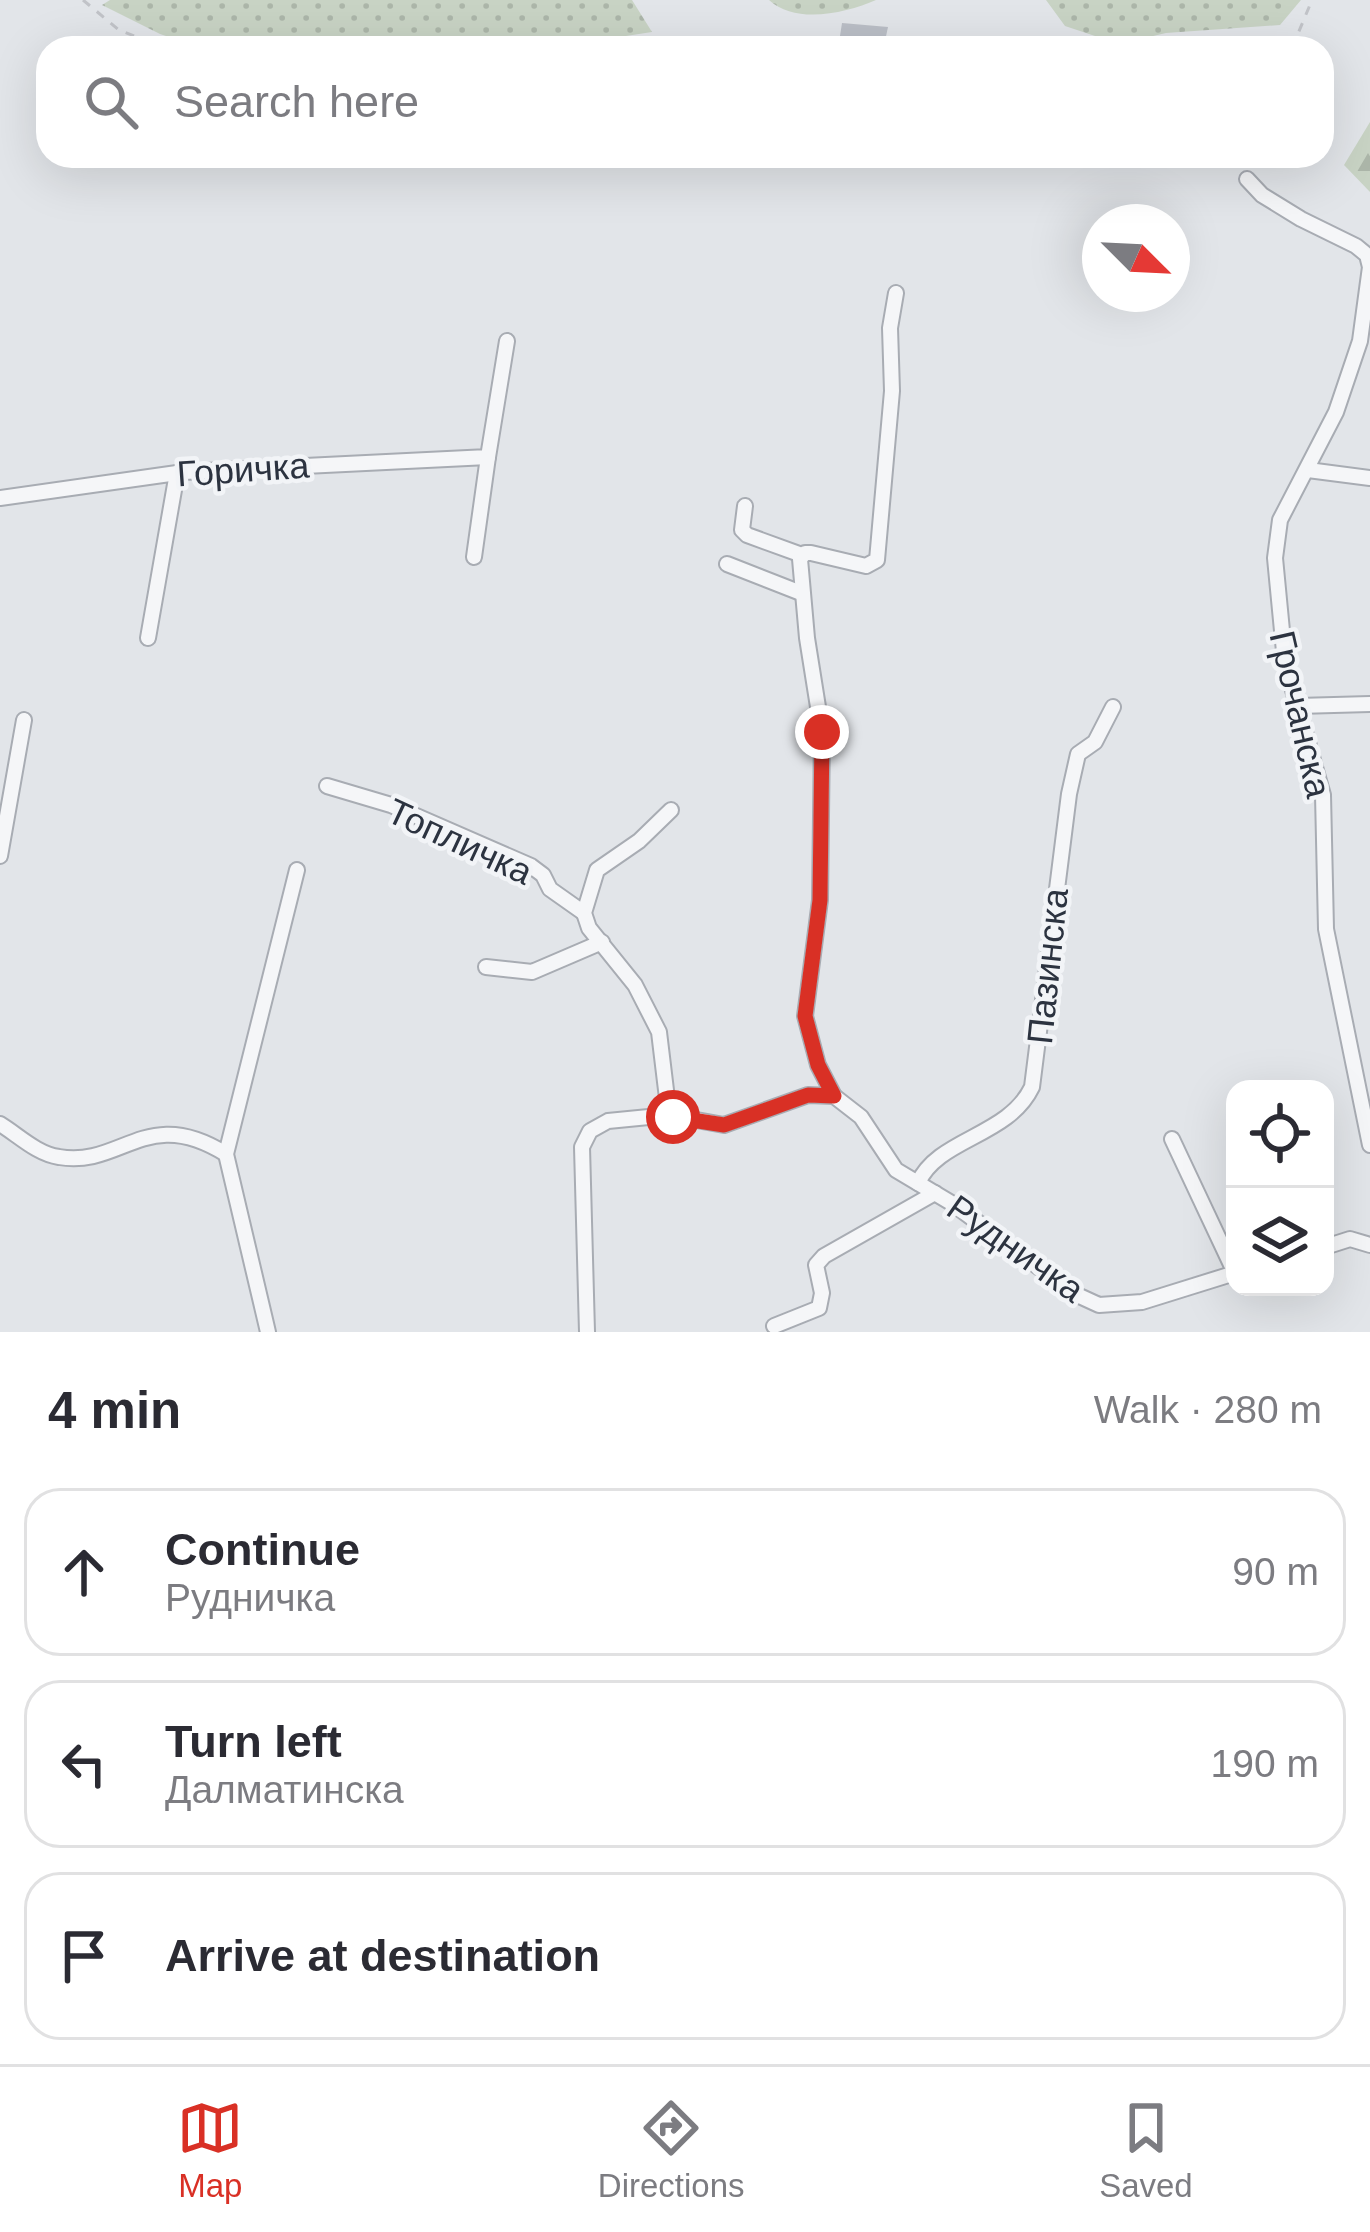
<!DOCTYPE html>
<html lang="en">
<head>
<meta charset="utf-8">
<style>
  :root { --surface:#fff; --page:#f2f2f3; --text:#2b2b33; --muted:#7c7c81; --line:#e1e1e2; --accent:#d93025 }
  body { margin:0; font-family:Helvetica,sans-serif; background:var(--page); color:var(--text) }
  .controls { position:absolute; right:36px; bottom:36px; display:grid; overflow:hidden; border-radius:24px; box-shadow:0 12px 48px #0002 }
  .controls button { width:108px; height:108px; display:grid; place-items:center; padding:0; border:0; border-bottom:3px solid var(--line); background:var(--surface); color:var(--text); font:60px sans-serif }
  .compass { position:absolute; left:1082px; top:204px; width:108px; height:108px; border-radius:50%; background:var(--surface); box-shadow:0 12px 48px #0002; rotate:114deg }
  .stop { position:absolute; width:36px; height:36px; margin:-27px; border:9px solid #d93025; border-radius:50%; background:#fff }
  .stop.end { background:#d93025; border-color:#fff; box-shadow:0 3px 12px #0008 }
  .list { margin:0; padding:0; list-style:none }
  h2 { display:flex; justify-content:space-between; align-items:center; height:156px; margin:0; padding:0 48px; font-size:51px }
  h2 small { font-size:39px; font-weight:400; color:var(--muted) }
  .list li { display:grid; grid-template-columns:78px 1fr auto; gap:36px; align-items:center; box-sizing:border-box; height:168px; margin:0 24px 24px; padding:0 24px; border:3px solid var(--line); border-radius:36px }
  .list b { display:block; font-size:45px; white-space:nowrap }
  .list p { margin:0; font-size:39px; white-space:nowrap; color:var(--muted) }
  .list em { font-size:39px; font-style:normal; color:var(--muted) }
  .icon { flex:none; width:66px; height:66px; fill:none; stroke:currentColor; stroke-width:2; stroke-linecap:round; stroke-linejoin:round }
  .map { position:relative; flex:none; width:1370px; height:1332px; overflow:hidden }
  .search { position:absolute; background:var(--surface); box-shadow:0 12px 48px #0002; left:36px; right:36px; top:36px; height:132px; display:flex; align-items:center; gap:30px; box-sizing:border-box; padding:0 42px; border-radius:36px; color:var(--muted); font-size:45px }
  .sheet { height:732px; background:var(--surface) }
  nav { display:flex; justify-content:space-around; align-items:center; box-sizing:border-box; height:168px; border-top:3px solid var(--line); background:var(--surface); font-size:33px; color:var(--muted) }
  nav a { display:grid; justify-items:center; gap:6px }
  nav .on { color:var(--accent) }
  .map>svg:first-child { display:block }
  .grass { fill:url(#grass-dots) }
  .forest { fill:url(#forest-firs) }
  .building { fill:#babec6 }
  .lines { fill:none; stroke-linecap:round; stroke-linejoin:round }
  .minor-casing { stroke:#a8acb3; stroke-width:18 }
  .path { stroke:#c1c3c8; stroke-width:3; stroke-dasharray:9 9; stroke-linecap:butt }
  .minor { stroke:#f5f6f8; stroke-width:14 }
  .route { stroke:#d93025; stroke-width:15 }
  .labels { text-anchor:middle; stroke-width:9; stroke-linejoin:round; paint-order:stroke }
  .street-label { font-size:36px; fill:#2c3340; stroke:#f2f4f7 }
</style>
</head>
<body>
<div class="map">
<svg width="1370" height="1332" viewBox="0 0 1370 1332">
  <defs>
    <pattern id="grass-dots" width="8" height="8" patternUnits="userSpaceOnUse" patternTransform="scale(3)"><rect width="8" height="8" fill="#c8d3c4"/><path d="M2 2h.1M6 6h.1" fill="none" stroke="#acb6a9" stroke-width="1.8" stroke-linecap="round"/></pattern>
    <pattern id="forest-firs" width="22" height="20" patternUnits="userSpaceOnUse" patternTransform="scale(3)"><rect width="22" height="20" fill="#c8d3c4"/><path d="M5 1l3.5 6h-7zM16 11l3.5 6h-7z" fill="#acb6a9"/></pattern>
  </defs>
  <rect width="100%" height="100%" fill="#e2e5e9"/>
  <g class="grass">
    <polygon points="110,0 632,0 652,32 548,48 202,48 160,34 102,5"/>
    <path d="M769 0H876C846 13 796 25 769 0Z"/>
    <polygon points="1046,0 1301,0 1280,25 1166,33 1119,44 1065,26"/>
  </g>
  <polygon class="forest" points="1370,122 1370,192 1344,165"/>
  <polygon class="building" points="842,23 888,27 885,41 840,36"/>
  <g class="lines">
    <g class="minor-casing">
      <g id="minor">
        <polyline points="1247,179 1262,195 1301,219 1356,246 1367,255 1370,267 1360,341 1336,412 1280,520 1275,558 1285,662 1323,795 1326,929 1370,1145"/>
        <polyline points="1308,470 1370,478"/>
        <polyline points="0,498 184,472 488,457 507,341"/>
        <polyline points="745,506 742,530 747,535 802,555"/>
        <polyline points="474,557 488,457"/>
        <polyline points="727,564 801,593"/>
        <polyline points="148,638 177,473"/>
        <polyline points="1298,706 1370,704"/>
        <polyline points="327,786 391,805 531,866 543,875 550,889 584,913"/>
        <polyline points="0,856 24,720"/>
        <polyline points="486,967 532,972 602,942"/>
        <polyline points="834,1096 818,1065 805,1016 820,900 822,732 807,638 800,559 805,553 811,553 866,566 877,560 892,391 890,328 896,293"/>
        <polyline points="669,1115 659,1032 635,985 589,928 584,913 597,870 639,841 671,810"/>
        <path d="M0 1124C18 1135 37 1154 59 1157 122 1168 146 1104 226 1154"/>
        <polyline points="1172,1139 1235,1273"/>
        <path d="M918 1183C938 1138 1008 1137 1032 1087L1069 794 1078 754 1095 742 1113 707"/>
        <polyline points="1325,1247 1350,1239 1370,1245"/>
        <polyline points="774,1326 819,1308 822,1293 816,1265 824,1256 935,1193"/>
        <polyline points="268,1332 226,1154 297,870"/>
        <polyline points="587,1332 582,1147 590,1131 608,1121 669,1115 724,1125 808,1095 834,1096 861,1117 896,1170 953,1204 1075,1294 1099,1305 1142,1302 1235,1273"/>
      </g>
    </g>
    <g class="path">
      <polyline points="83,0 119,30 165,48"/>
      <path d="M663 48C730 42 798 29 864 48"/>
      <polyline points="1292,48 1312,0"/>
      <polyline points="1228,156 1237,169"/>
    </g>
    <use href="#minor" class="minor"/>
  </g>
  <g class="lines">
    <polyline class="route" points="673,1117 724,1125 808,1095 834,1096 818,1065 805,1016 820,900 822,732"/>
  </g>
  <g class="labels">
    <g class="street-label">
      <text transform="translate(243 469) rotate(-4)" y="13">Горичка</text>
      <text transform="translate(1301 714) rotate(77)" y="13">Грочанска</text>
      <text transform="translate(460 841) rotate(25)" y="13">Топличка</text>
      <text transform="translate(1047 966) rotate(-84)" y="13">Пазинска</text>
      <text transform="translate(1016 1248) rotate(35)" y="13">Рудничка</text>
    </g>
  </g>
</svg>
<div class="controls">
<button><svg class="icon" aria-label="locate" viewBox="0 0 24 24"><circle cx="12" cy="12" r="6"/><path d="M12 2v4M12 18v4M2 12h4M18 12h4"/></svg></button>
<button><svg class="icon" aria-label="layers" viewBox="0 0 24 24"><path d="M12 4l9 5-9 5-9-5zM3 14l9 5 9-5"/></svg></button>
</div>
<svg class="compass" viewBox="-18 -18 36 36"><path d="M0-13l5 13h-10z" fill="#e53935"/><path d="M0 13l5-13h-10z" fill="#7c7c81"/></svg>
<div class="stop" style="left:673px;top:1117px"></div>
<div class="stop end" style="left:822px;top:732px"></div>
<div class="search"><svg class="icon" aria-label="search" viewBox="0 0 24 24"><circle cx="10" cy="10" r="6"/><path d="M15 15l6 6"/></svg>Search here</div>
</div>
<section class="sheet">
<h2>4 min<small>Walk · 280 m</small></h2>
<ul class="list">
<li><svg class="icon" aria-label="ahead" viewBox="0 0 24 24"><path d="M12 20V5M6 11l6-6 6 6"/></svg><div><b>Continue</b><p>Рудничка</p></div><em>90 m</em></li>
<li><svg class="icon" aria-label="left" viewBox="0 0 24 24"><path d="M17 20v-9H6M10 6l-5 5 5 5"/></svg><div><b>Turn left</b><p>Далматинска</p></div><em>190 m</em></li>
<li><svg class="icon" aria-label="arrive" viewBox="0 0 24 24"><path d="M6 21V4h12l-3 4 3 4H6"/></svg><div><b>Arrive at destination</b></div></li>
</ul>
</section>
<nav>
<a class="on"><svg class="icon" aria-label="map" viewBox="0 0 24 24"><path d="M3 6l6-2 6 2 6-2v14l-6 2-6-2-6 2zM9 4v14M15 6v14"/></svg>Map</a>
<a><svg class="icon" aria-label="directions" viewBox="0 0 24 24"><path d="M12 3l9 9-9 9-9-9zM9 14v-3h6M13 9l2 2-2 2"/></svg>Directions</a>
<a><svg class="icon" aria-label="saved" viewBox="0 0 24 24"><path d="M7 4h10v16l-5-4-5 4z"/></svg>Saved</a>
</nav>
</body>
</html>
